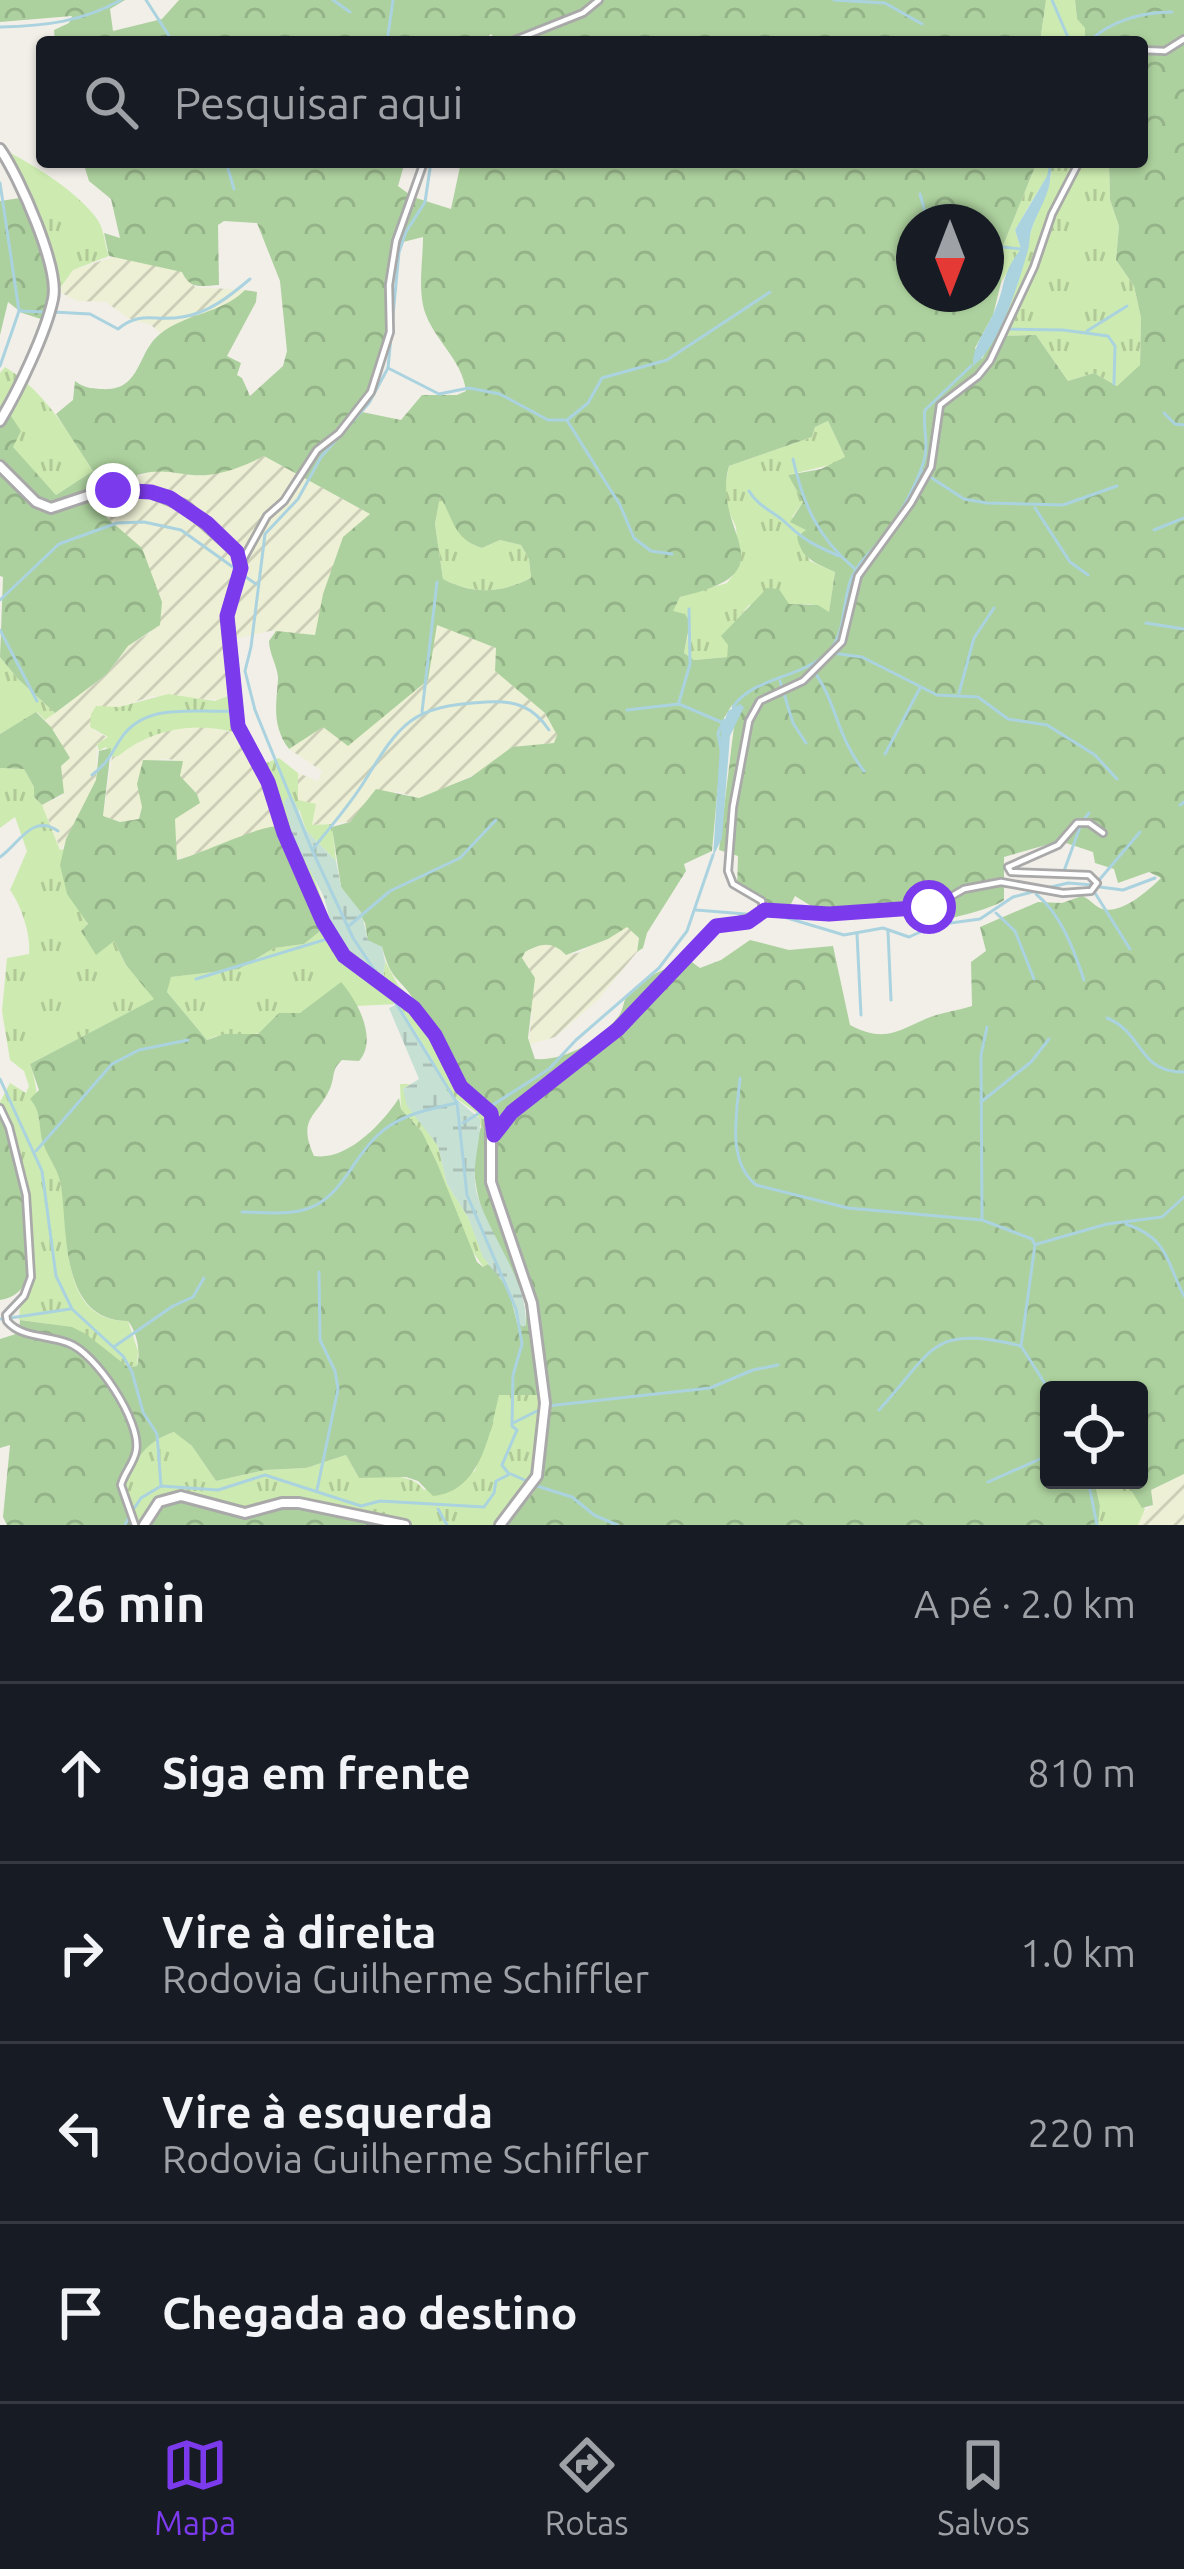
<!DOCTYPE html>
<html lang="pt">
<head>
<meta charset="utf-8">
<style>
  :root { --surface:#171b24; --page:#242831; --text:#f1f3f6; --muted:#9ea1a6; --line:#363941; --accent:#7c3aed }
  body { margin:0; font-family:Ubuntu,sans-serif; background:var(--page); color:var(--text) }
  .controls { position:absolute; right:36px; bottom:36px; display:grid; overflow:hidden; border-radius:12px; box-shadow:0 3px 9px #0004 }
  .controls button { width:108px; height:108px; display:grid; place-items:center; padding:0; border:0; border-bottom:3px solid var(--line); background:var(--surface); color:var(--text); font:60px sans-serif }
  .compass { position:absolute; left:896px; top:204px; width:108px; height:108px; border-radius:50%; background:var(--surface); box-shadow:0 3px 9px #0004; rotate:180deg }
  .stop { position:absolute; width:36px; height:36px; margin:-27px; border:9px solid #7c3aed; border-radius:50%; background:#fff }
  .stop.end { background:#7c3aed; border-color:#fff; box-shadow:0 3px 12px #0008 }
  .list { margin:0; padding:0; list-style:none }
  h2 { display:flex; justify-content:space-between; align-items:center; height:156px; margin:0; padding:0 48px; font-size:51px }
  h2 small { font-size:39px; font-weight:400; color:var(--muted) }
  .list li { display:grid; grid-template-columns:78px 1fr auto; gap:36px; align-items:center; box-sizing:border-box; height:180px; padding:0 48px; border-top:3px solid var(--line) }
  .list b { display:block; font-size:45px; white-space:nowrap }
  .list p { margin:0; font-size:39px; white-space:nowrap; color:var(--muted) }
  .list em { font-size:39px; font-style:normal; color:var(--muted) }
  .icon { flex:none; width:66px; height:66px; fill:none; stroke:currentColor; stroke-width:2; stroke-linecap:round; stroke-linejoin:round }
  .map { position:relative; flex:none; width:1184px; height:1525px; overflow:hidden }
  .search { position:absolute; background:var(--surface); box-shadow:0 3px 9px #0004; left:36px; right:36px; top:36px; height:132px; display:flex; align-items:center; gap:30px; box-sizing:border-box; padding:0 42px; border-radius:12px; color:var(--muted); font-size:45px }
  .sheet { height:876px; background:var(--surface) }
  nav { display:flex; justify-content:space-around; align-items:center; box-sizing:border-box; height:168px; border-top:3px solid var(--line); background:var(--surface); font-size:33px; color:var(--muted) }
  nav a { display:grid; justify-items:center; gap:6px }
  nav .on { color:var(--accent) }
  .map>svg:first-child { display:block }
  .farmland { fill:url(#farmland-furrows) }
  .grass { fill:url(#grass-tufts) }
  .forest { fill:url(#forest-crowns); fill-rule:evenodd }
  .wetland { fill:url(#wetland-marsh) }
  .water { fill:#aad3df }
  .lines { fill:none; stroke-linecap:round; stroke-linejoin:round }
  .stream { stroke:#aad3df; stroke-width:3 }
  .minor-casing { stroke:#a9a9a9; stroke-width:10 }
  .tertiary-casing { stroke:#a9a9a9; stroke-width:14 }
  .minor { stroke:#fff; stroke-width:4.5 }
  .tertiary { stroke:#fff; stroke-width:8 }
  .route { stroke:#7c3aed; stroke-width:15 }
</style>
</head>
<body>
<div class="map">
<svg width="1184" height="1525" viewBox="0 0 1184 1525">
  <defs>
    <pattern id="farmland-furrows" width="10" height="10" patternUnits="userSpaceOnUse" patternTransform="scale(3)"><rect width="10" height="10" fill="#eef0d5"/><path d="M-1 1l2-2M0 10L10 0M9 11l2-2" fill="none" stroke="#ccceb7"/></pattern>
    <pattern id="grass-tufts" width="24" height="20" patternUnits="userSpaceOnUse" patternTransform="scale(3)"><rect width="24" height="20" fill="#cdebb0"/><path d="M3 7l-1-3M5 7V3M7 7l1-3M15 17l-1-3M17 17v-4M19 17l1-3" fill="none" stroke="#b0c997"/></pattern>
    <pattern id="forest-crowns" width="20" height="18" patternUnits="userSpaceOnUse" patternTransform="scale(3)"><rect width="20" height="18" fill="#add19e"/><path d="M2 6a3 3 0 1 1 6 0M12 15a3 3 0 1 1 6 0" fill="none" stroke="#95b388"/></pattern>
    <pattern id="wetland-marsh" width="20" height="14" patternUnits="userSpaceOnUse" patternTransform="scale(3)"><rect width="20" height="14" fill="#c6e0d4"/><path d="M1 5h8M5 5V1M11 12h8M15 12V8" fill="none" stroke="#aac0b6"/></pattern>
  </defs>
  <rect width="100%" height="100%" fill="#f2efe9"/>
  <g class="farmland">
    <polygon points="116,256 183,272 195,287 245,290 230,305 160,333 151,325 128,318 106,302 77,301 58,291 73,270"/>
    <polygon points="264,456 370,514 315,635 270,631 230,640 232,688 223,700 153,696 119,707 94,731 109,738 97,744 96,780 61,850 42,805 62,796 61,766 69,758 45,720 107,674 128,646 151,632 162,602 105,515 84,499 157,469 202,476"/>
    <polygon points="437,625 496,648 495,671 545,713 557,735 555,743 512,747 479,772 450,786 418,798 396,791 350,822 312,825 315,805 298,800 298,773 318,781 322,771 289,749 323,726 398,703 427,680"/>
    <polygon points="187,724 242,734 264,780 280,826 176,860 175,818 199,803 197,794 180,777 176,760 167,759 143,761 138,784 142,807 139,819 120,822 103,816 112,757 150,735"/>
    <polygon points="628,926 639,939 637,952 597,1001 555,1037 528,1045 532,1017 528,966 522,959 524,952 546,943 555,944 566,955 578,953"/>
    <polygon points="1184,1474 1184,1525 1138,1525 1139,1516 1153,1505 1150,1491"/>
  </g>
  <g class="grass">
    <polygon points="1046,0 1075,0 1077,19 1085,27 1085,42 1040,42"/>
    <path d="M3 149C32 164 76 190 97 219 105 230 104 244 109 256L73 270 58 291 49 287 23 188Z"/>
    <path d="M1037 162H1109L1110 200 1119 226 1116 260 1134 286 1141 318 1140 366 1117 386 1094 373 1068 381 1036 335 994 336 1018 282 1031 231 1052 173C1037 188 1027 211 1015 230L1021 249 1001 283 1002 248Z"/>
    <path d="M5 367C45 391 68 432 93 471L56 495 12 447 10 416 0 426V373Z"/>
    <polygon points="828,421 845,457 838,463 788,475 803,502 792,517 813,532 802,532 797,536 810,561 835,572 829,613 811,604 749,605 731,628 727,657 694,660 684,653 689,631 672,612 680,597 727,583 739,567 736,527 723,499 729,466 812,437 815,427"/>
    <path d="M440 496C453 518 456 540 482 548L500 540 521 545 529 559 531 578C501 593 473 595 443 579L435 524Z"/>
    <polygon points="0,657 18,679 55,713 45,720 37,712 0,734"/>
    <path d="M232 688 242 734C196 721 155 727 118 756L112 757 106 747 99 751 97 744 108 737 90 727 91 714 96 706 119 707 168 694 215 701 228 696Z"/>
    <path d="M279 758 298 773V800L316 804 312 825 332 824 336 861 306 830 299 809 294 840C315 871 319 894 332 927 338 943 367 975 383 980L385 961 398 985 417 1003 467 1088 506 1120 495 1134 481 1127 477 1113 447 1092 433 1060 398 1004 356 1006 341 983C317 1000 286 1029 255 1034 238 1037 224 1031 207 1040L167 992 170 977 239 969 274 948 304 944 324 928 258 766Z"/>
    <path d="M0 768 24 769 34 787V797L42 805 60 850 64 849C56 882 75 897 88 925L81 931 114 941 126 965 155 999 30 1064C40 1093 36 1109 42 1136 45 1152 56 1164 60 1179 71 1225 55 1322 128 1321L138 1351 137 1366 128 1367C80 1334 79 1326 19 1320L20 1305 31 1282 0 1102 10 1083 26 1093 29 1086 24 1071 10 1060 2 1011 7 958 29 954C31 934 21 905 10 890L27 851 15 817 0 828Z"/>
    <polygon points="400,1084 410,1084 403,1089 414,1115 429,1130 438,1146 447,1184 468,1217 488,1264 484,1268 466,1242 422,1132 401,1109"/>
    <path d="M498 1395H542C547 1423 549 1464 535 1490 527 1503 513 1514 502 1525H408L288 1501 138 1525 121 1488C134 1462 144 1441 175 1432L192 1446 216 1481 265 1470 306 1468 346 1455 359 1478C381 1477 410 1471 424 1490L475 1471Z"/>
    <polygon points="1094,1480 1125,1480 1145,1509 1138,1525 1098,1525 1100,1506"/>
  </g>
  <g class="forest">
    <polygon points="0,0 125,0 110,9 113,31 162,19 179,0 1046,0 1040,42 497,42 491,34 482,42 55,42 54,30 69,23 72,16 0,22"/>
    <path d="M1075 0H1184V1474L1151 1490 1153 1505 1142 1508 1125 1480H1139V1390H1049V1480H1094L1100 1506 1098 1525H502C513 1514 527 1503 535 1490 549 1464 548 1423 542 1395H499C490 1433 481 1492 433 1496L418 1481 406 1477 359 1478 346 1455 306 1468 265 1470 216 1481 192 1446 174 1432C144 1442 135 1461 121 1488L138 1525H7L3 1517 10 1445 0 1448V1339L19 1333 20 1320 72 1327 86 1334 128 1367 137 1366C141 1353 137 1332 128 1321 60 1321 68 1233 61 1186 59 1170 48 1158 43 1143 38 1127 42 1112 30 1099L39 1090 30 1064 154 999 126 965 114 941 96 955 81 931 88 924 67 894 60 865 66 839 96 780 99 751 111 748 103 816 120 822 139 819 142 807 137 784 143 760 183 761 180 776 197 794 200 803 175 819 177 860C206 852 257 826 280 826L324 928 304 944 274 948 239 969 171 977 167 992 207 1040 224 1034H258L279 1013H300L341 982C358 1001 378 1040 359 1061L342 1060C332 1069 335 1074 331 1086 319 1117 296 1116 314 1156 347 1161 382 1124 399 1098L401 1109 422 1132 437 1163 477 1262 483 1267 488 1264 501 1275 509 1290 517 1323 525 1327C530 1300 519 1287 507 1264 484 1224 463 1173 481 1127L495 1133 506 1120C457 1085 447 1049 415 1001 398 975 392 983 382 947L368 941 365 923 341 887 332 827 350 822 376 789 419 798 471 777 512 747 554 743 557 735 545 713 495 671 496 648 437 625 428 680 348 746 323 727 289 749C272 727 276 705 278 680 279 669 269 654 269 641L276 631 315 635 323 594 343 537 370 514 264 456C246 465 227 473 207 475 181 477 166 466 137 475V493L106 492 85 499 142 548 162 602 160 625 128 646 107 674 55 713 18 679 0 657 3 577 0 576V426L11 416 21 431 13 447 56 495 93 471 56 414 73 400 75 381C84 388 90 388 101 389 142 392 136 353 160 334 186 313 221 314 245 290L257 292 256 302 227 356 241 363 237 375 242 378 250 396 283 366 287 351 280 281 257 223 224 221 218 225 219 285C201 286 190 290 182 272L109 256 104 233 120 238 111 199 89 181 83 162H405L398 186 413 197 451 209 461 162H1037L1002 248 1001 283 993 315 975 348 982 359 994 336 1036 335 1068 381 1094 373 1117 386 1140 365 1141 318 1134 286 1116 260 1119 226 1110 200 1109 162H1142V42H1085V28L1077 19ZM914 222H986V294H914ZM423 237C423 261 417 292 426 315 437 343 462 360 466 391L457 395H422L401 420 362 412 389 326 392 257 403 242ZM828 421 845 457 821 469 788 475 803 502 790 522 806 530 797 536C800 558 817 564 835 572L829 612 818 605 789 604 779 589 767 588 721 636 728 645 727 657 694 660 684 653 690 622 685 614 673 611 680 597C794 571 710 534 729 466L812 437 815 427ZM440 497C454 519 453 539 482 548L500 540 521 545 529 559 531 578C501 593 473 595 443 579L435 524ZM732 705 734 726 719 850 738 856 737 888 787 912 795 896 829 917 844 910 923 909 925 923C941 921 994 909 1004 900V857L1060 841 1093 852 1095 863 1114 869 1118 883 1149 872 1161 878C1149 890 1117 919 1098 907 1092 903 1088 898 1082 896L1062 903 1038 902 980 927 986 951 971 962 972 1006C959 1010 946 1012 933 1016 901 1028 887 1045 850 1025L833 946 789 950 750 940 721 960 700 968 689 960C672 964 643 978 630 992 622 1000 625 1008 618 1017 598 1041 566 1061 535 1059L528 1038 535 978 522 958 525 952C542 943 552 941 566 955L608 939 627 927 639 938 637 952 643 948 647 933 686 871 684 864 712 851 724 718Z"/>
    <polygon points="20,198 28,201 49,287 58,291 44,320 22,313 8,302 0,335 0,201"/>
    <polygon points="36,712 51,727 70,758 61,766 64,793 42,805 34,797 34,787 24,769 0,768 0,734"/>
    <path d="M0 1117C16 1143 40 1250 28 1277 22 1291 14 1298 0 1300Z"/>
    <polygon points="181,1499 238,1509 288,1501 408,1525 146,1525 156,1510"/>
  </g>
  <g class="wetland">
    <polygon points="287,797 295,802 306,830 336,861 341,887 361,912 368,940 382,947 385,961 383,981 373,977 333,932 324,897 294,840 284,803"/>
    <path d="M398 1004 433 1060 447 1091 480 1119C481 1144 470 1167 477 1194 489 1236 532 1287 525 1328L517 1323 509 1290 483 1257 468 1217 447 1184 438 1146 407 1106 403 1089 419 1079 389 1008Z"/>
  </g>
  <g class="water">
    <path d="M1050 171C1053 191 1037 211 1031 231 1029 237 1030 244 1028 250 1019 281 1000 346 973 366 972 347 986 331 994 312 1006 286 1001 274 1021 249L1015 230Z"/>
    <polygon points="740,704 744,707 730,736 722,838 713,857 721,730 728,711"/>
  </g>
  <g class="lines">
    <g class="stream">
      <polyline points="146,0 173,42"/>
      <polyline points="333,0 350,12"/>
      <polyline points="834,0 885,3 922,24"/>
      <polyline points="1052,0 1070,42"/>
      <path d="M0 27C44 26 82 22 121 0"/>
      <polyline points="388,35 393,0"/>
      <polyline points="539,42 555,37 565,42"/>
      <path d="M1089 42C1109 21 1143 12 1172 12"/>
      <polyline points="226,162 234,189"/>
      <polyline points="1049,175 1051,162"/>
      <polyline points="0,183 19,311 0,366"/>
      <polyline points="920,194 928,222"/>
      <polyline points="986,245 1020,249"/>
      <polyline points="21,311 44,312"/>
      <path d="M53 312 90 314 118 329C141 310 154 322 182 317 209 313 230 296 250 279"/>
      <polyline points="1005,329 1063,330 1108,336 1115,346 1114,384"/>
      <polyline points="1087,331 1127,306"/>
      <polyline points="388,368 439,394 469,388 500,394 548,420 567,420 588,403 602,378 667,360 770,292"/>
      <polyline points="1164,413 1175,424 1184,425"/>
      <polyline points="568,422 620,505 634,538 651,551 672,554"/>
      <path d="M793 459C803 504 818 538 854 568"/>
      <polyline points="921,471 964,499 987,503 1063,505 1117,486"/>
      <path d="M749 491C759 508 774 511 787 524 805 541 816 546 839 556"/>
      <polyline points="1035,508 1070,562 1088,575"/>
      <polyline points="1154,530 1184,518"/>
      <polyline points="243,575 256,584"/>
      <polyline points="0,600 59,544 117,523 144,522 181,530 237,570"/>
      <polyline points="1146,623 1184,629"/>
      <polyline points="0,630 37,701"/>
      <polyline points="832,653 862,657 937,695 978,697 1008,719 1047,725 1095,755 1117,779"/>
      <path d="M809 665C838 700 834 733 864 771"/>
      <polyline points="780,681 793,723 806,743"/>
      <polyline points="959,693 974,638 994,608"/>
      <polyline points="679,702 690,664 689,609"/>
      <path d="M733 707C754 676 802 679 828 652 846 634 842 605 850 582 856 564 871 552 883 537 898 518 915 488 923 464 930 444 922 428 925 410L971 366"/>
      <polyline points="627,710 679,704 721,722"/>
      <polyline points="422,712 437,582"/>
      <polyline points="721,750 718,733 724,720"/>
      <polyline points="885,754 920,688"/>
      <path d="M92 775C111 760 110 754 122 737 147 702 194 713 232 711"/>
      <polyline points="1180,805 1184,802"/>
      <polyline points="1085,818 1089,813"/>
      <path d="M313 849C330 827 349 806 364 782 401 722 411 706 486 702 514 700 533 706 549 730"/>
      <path d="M0 857C19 844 32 813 58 831"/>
      <polyline points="1064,871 1080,827"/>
      <polyline points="1100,879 1140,832"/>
      <polyline points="1100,887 1123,890 1155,878"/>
      <polyline points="1047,888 1068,883 1093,885"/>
      <polyline points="1095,893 1130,949"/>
      <path d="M1036 894C1061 914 1074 950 1084 980"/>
      <polyline points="696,910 784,917 844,935 883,928 909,937 936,925 980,919 1013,897 1036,891"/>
      <polyline points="996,913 1015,931 1034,979"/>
      <polyline points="350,925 390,891 460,858 496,820"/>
      <polyline points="888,931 891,1000"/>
      <polyline points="857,934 861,1015"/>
      <polyline points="379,977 353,938 312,850 255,710 245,671 251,647 265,534 298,499 321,457 369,403 388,368 399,252 406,232 425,202 431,162"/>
      <polyline points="196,979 327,939"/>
      <polyline points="391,995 457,1103 467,1195 516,1309 522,1344 513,1375 512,1426 517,1430 502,1465 509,1474"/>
      <path d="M1107 1018C1144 1033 1138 1073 1184 1072"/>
      <path d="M740 1078C737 1113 726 1160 756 1185L848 1208 982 1220 1032 1239 1035 1245"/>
      <polyline points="0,1079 42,1171 56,1276 72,1309 123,1356 132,1372 143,1412 157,1434 161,1486"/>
      <polyline points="981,1102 1031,1062 1049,1039"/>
      <polyline points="491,1106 549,1069 576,1040 659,968 687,931 713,855"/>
      <polyline points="463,1123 484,1110"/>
      <polyline points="36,1151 112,1064 139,1050 188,1040"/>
      <path d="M242 1212C260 1212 281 1215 299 1211 341 1203 350 1160 378 1135 400 1114 428 1110 456 1103"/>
      <polyline points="982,1218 981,1055 987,1027"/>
      <path d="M1126 1224C1169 1239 1165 1259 1184 1296"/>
      <polyline points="1037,1244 1107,1224 1162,1217 1184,1197"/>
      <polyline points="1035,1245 1021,1346 1049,1390"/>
      <polyline points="10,1318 70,1309"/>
      <polyline points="0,1319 2,1319"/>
      <polyline points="115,1346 173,1306 193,1297 204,1278"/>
      <polyline points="547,1406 710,1388 753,1370 778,1365"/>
      <path d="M879 1410C935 1349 930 1324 1021 1346"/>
      <polyline points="513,1423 541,1409"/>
      <polyline points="511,1474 529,1482"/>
      <polyline points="1088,1480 1097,1525"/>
      <polyline points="988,1482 1049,1455"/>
      <polyline points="537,1486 572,1497 594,1515 617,1525"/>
      <polyline points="317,1490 338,1389 335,1371 320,1340 319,1272"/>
      <polyline points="438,1509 447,1525"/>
      <polyline points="133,1510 141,1498 161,1486 218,1490 265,1475 361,1506 380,1501 484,1507 494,1493 496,1481 508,1475"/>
      <polyline points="125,1525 128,1519"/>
    </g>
    <g class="minor-casing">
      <g id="minor">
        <polyline points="510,42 583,13 599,0"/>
        <polyline points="1142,50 1165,51 1184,39"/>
        <polyline points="241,563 267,516 284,501 317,450 339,433 371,392 390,332 389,285 396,241 424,162"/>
        <polyline points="765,910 829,914 912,910 940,903 964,889 1001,882 1063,893 1091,891 1097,883 1089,875 1011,872 1008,867 1058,845 1077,823 1089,823 1103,833"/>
        <path d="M0 1108 9 1127 26 1195 31 1277 24 1296 6 1315 7 1321C21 1338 48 1335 68 1343 95 1352 142 1422 136 1451 134 1463 124 1473 121 1485L135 1525"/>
        <polyline points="493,1135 512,1112 618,1029 712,928 763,914 762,901 733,884 728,871 733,807 749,721 760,701 803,681 842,642 858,576 911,503 931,467 940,405 978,376 990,361 1034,267 1052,214 1079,162"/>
      </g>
    </g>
    <g class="tertiary-casing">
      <g id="tertiary">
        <path d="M0 149C19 176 60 268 53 299 46 333 18 391 0 421"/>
        <polyline points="0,466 36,502 51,508 105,490 151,492 185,506 237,552 241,568 227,615 238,726 268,782 284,833 323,922 344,955 414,1008 435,1035 461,1087 491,1113 491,1182 532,1303 545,1403 537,1476 500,1525"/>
        <polyline points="144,1525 159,1502 181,1496 245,1513 282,1503 299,1503 405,1525"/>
      </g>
    </g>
    <use href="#minor" class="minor"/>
    <use href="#tertiary" class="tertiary"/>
  </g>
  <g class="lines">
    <polyline class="route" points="113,490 151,492 170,498 207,523 237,552 241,568 227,616 238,726 268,782 284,833 323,922 344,956 414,1008 435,1035 461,1087 491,1113 494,1135 512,1112 618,1029 716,926 748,922 765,910 829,914 929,907"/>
  </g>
</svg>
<div class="controls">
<button><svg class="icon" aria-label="locate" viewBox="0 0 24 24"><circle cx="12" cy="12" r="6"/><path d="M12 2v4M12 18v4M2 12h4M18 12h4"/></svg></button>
</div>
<svg class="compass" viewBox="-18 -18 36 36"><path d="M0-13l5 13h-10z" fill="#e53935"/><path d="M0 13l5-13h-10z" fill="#9ea1a6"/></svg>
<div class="stop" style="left:929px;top:907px"></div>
<div class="stop end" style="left:113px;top:490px"></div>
<div class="search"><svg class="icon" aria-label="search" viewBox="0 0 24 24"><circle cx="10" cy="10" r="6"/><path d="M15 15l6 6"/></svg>Pesquisar aqui</div>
</div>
<section class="sheet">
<h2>26 min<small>A pé · 2.0 km</small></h2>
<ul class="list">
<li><svg class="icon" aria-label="ahead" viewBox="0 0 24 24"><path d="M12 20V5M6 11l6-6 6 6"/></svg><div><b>Siga em frente</b></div><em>810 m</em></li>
<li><svg class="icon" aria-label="right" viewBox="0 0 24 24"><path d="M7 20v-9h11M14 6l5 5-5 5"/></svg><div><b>Vire à direita</b><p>Rodovia Guilherme Schiffler</p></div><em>1.0 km</em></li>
<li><svg class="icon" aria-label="left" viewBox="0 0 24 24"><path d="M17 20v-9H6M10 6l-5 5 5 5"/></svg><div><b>Vire à esquerda</b><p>Rodovia Guilherme Schiffler</p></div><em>220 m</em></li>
<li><svg class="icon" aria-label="arrive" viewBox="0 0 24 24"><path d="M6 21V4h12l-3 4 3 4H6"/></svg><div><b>Chegada ao destino</b></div></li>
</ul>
</section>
<nav>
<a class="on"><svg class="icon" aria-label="map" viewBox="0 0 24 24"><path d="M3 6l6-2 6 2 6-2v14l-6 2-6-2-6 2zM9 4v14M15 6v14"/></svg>Mapa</a>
<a><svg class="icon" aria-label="directions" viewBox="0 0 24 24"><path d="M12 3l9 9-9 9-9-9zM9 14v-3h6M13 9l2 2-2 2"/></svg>Rotas</a>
<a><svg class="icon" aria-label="saved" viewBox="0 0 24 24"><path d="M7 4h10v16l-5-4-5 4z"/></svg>Salvos</a>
</nav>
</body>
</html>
